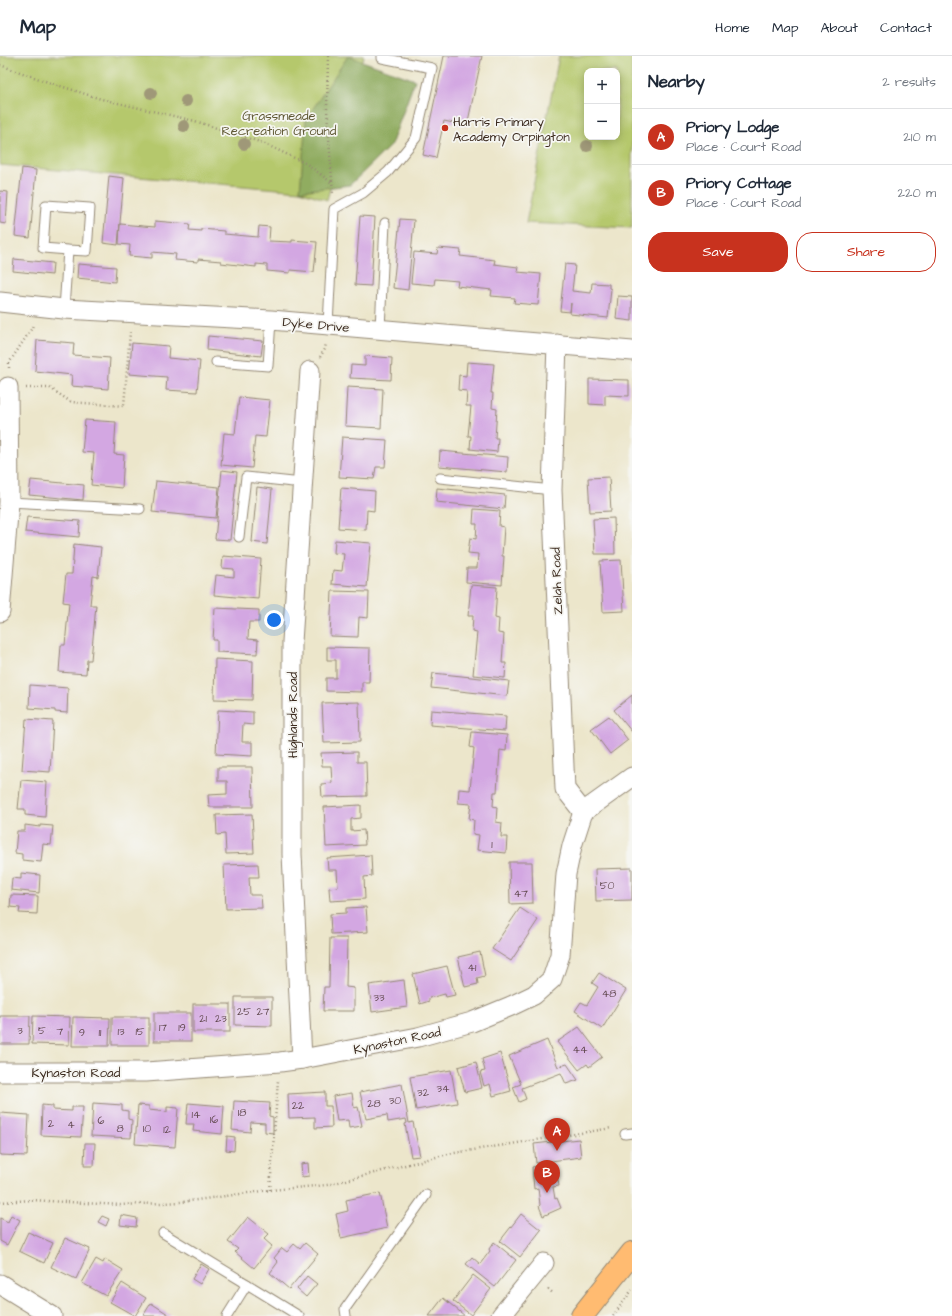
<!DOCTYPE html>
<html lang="en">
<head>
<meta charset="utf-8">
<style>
  :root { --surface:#fff; --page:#f2f2f3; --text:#1f2937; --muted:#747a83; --line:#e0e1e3; --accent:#c8321e }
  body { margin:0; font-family:"Architects Daughter",sans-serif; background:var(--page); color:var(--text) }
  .controls { position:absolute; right:12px; top:12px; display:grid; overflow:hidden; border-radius:8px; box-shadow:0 2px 10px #0003 }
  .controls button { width:36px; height:36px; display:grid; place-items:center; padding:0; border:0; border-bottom:1px solid var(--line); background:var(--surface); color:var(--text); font:20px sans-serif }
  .you { position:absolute; left:274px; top:564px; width:14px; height:14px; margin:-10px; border:3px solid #fff; border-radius:50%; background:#1a73e8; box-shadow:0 0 0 6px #1a73e833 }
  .badge { display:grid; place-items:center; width:26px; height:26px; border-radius:50%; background:var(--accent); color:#fff; font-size:13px; font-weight:700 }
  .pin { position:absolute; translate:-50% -33px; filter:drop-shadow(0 1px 2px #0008) }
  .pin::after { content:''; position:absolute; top:21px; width:14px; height:12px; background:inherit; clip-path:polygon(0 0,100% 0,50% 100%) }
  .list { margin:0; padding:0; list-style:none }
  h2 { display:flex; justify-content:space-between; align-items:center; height:52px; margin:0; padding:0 16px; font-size:17px }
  h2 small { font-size:13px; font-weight:400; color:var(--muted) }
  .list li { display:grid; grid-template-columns:26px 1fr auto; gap:12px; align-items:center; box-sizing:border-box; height:56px; padding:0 16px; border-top:1px solid var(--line) }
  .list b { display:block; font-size:15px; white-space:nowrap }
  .list p { margin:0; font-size:13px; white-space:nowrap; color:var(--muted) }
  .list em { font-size:13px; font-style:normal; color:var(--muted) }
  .actions { display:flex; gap:8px; padding:12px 16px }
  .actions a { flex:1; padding:9px 0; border:1px solid var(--accent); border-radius:16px; text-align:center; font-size:14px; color:var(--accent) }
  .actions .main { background:var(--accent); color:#fff }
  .map { position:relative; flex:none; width:632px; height:1260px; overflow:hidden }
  header { display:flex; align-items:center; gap:24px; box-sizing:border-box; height:56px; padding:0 20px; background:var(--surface); border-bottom:1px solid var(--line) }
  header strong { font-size:19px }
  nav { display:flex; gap:22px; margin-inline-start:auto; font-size:14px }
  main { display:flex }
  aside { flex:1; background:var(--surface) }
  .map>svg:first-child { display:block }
  .green { fill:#b5c86c; stroke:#787945; fill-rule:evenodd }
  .forest { fill:#90ac60; stroke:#666b3f }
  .building { fill:#d3a7e2 }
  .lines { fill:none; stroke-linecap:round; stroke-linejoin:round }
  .service-casing { stroke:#948874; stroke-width:11 }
  .minor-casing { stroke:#948874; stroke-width:21 }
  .primary-casing { stroke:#948874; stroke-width:24 }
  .path { stroke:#948874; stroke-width:2.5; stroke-dasharray:1 3; stroke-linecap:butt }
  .service { stroke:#fff; stroke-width:9 }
  .minor { stroke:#fff; stroke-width:19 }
  .primary { stroke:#ffbb71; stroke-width:22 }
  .tree { fill:#9f9878 }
  .poi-dot { fill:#c8321e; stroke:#f6f6f2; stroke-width:1.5 }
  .labels { text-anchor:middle; stroke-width:3.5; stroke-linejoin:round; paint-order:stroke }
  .number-label { font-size:11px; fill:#61494f }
  .park-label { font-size:13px; fill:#605935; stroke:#f6f6f2 }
  .poi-label { font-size:13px; fill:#3b2a1e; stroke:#f6f6f2; text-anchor:start }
  .street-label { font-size:13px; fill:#3b2a1e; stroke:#f6f6f2 }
</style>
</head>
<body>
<header>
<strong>Map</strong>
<nav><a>Home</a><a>Map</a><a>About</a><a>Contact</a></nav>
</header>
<main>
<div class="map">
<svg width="632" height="1260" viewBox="0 0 632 1260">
  <rect width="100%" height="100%" fill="#f6f6f2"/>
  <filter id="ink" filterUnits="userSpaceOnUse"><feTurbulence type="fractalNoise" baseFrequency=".025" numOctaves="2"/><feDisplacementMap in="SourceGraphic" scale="8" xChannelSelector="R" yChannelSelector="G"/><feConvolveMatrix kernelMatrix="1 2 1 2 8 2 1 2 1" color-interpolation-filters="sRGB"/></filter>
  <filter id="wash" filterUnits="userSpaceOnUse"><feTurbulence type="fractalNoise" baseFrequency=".012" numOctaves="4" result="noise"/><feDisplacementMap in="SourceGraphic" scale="16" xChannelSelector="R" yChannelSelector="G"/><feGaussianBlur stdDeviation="0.9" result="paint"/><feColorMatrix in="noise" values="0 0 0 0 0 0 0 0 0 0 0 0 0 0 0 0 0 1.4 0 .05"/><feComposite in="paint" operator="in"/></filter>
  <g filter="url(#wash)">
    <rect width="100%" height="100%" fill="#ece6cb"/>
    <g class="green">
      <polygon points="0,0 364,0 327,144 300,135 0,109"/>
      <path d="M559 0H632V172L526 167ZM587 15H617V81H587Z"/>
    </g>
    <polygon class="forest" points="348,0 415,24 391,89 350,129 300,135 306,63"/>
    <g id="blocks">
      <g class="building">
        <polygon points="444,0 482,0 467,70 444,65 436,102 423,99"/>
        <polygon points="22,112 36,114 30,182 15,180"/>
        <polygon points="109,120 124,122 118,189 103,187"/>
        <polygon points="0,135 8,136 6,168 0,167"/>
        <polygon points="360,160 375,161 371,230 355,229"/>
        <polygon points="400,163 414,164 408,234 393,232"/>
        <polygon points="155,165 190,168 189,174 201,175 201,173 224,175 224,178 258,181 259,170 270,171 269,185 292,186 292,184 317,186 314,216 290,214 290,217 267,215 267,209 256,208 256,211 221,207 221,205 198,203 198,206 175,204 176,198 152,196 152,202 129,200 130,189 119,188 120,168 155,171"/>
        <polygon points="438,192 461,194 460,200 495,204 494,208 518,211 517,216 541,218 538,249 514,247 515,242 491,240 492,234 457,230 458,225 435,223 434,229 411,227 414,196 437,198"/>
        <polygon points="14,203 53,207 52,219 13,215"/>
        <polygon points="78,208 116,211 115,226 77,222"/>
        <polygon points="565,208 575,209 572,235 591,237 592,227 609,228 609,232 611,233 608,262 570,258 571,247 570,256 560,255"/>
        <polygon points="618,240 632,241 632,265 616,263"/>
        <polygon points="208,280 263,285 261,300 207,294"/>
        <polygon points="37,284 74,287 73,299 110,302 108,333 71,330 72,319 35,315"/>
        <polygon points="132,287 169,290 168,302 200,305 197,336 166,334 167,321 129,318"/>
        <polygon points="365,300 392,302 391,324 350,322 351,309 365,310"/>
        <polygon points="467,306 494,308 491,337 493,337 492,352 497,353 495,382 498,382 497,396 470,393 471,380 468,380 471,350 466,350 467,335 458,334 459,319 466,320"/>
        <polygon points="589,323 629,324 629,340 605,339 605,349 589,348"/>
        <polygon points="347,331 383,333 381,372 345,370"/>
        <polygon points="239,341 270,344 266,381 255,380 252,412 221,409 224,377 235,378"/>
        <polygon points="85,364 116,366 114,398 124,399 122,432 91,429 94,397 82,396"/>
        <polygon points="342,381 387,384 385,411 376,411 374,423 339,421"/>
        <polygon points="440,395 508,401 507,416 439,410"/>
        <polygon points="222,414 237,416 230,484 215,483"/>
        <polygon points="609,421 611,455 590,456 588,422"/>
        <polygon points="31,424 84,429 83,444 29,439"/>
        <polygon points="156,425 219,431 216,462 152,456"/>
        <polygon points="257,431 272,433 267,488 252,486"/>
        <polygon points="341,432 375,435 374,455 367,454 366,474 338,472"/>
        <polygon points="437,432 505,439 504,453 436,446"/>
        <polygon points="474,453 500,455 499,470 504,471 502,500 504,500 502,529 466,526 467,512 477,512 478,498 468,497 470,482 476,483 477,468 473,468"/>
        <polygon points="27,461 80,465 79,481 25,476"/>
        <polygon points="614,462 615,498 595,498 593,463"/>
        <polygon points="335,484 371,487 367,531 332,528 333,514 342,515 344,498 334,497"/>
        <polygon points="74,488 101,491 98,521 93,520 90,549 96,549 91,604 87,604 86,618 59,616 61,589 65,589 69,547 63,546 66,518 72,518"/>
        <polygon points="223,500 261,503 258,543 214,539 216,519 234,521 234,513 222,512"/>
        <polygon points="621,504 624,555 603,556 600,505"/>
        <polygon points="471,529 497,531 495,562 499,563 498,577 504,578 502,607 506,607 505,622 473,619 477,576 472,575 473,560 468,560"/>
        <polygon points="332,535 369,536 368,562 359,561 358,581 330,580"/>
        <polygon points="215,552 259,554 259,566 249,566 248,583 258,584 257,598 217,596 217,584 213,584"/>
        <polygon points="327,591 370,592 369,626 362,626 362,636 326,635 326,622 336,622 336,604 327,604"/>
        <polygon points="215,603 253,605 252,644 214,643"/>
        <polygon points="433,617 509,625 507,640 431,632"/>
        <polygon points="30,629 68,632 67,657 55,656 55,654 29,652"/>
        <polygon points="632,639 632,676 614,654"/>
        <polygon points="359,646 360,686 324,687 322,647"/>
        <polygon points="218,654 253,656 253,669 243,668 242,686 252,686 252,700 216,698"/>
        <polygon points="431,654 506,660 505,675 430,669"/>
        <polygon points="609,660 628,684 610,698 591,673"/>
        <polygon points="26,663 53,665 50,716 22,714"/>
        <polygon points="472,676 507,679 506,695 500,694 497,736 494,736 493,750 497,751 496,766 502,767 501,781 507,781 506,797 477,794 479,779 473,778 474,764 469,763 471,748 458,747 459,733 470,734 474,692 470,691"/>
        <polygon points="357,696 357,706 366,706 367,740 322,741 321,728 332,727 331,710 322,710 321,697"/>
        <polygon points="218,711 252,711 253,751 209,751 208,739 227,738 227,725 218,725"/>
        <polygon points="21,724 47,726 45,761 25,759 25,753 18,753"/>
        <polygon points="361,749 361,762 351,763 351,775 364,774 365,789 326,791 324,751"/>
        <polygon points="252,758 254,797 226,798 225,778 217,779 216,759"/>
        <polygon points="25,769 40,771 40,769 53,770 51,789 43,788 41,806 22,804 22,798 15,797 17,775 25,775"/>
        <polygon points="371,799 372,820 364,821 365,843 330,845 329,832 338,831 337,814 328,814 327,802"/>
        <polygon points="509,806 532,806 533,847 510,848"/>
        <polygon points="258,808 259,821 249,821 250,839 261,839 262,852 226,853 224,809"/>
        <polygon points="632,812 632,844 596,845 595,813"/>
        <polygon points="21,817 40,819 39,837 11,834 12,822 21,823"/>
        <polygon points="11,839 38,840 37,858 19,857 20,852 10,851"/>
        <polygon points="366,851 368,876 331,878 330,858 346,857 346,852"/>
        <polygon points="520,852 538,864 511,905 492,893"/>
        <polygon points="330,882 347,882 346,931 354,932 354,955 323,955 324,931 329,931"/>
        <polygon points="480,896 485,920 477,922 478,928 465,931 458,901"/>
        <polygon points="447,910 455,939 446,941 445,938 429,942 429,945 420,948 413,918"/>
        <polygon points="599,917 626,934 602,973 575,955 581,946 587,949 598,931 592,927"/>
        <polygon points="404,924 407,951 372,956 369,929"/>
        <polygon points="235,941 272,941 272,970 235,969"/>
        <rect x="193" y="948" width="37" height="28"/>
        <rect x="154" y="957" width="37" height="28"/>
        <polygon points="0,960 30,960 29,988 0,988"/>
        <polygon points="33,960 70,961 69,989 32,988"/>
        <polygon points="73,961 110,962 109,990 72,990"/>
        <rect x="112" y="961" width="37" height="28"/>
        <polygon points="579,971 602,1001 589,1011 587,1008 579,1014 557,986"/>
        <polygon points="547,984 558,1011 567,1008 578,1024 566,1028 561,1017 522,1032 526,1043 519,1046 513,1031 521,1028 509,1000"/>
        <polygon points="500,997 511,1035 493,1040 490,1028 484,1030 480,1016 485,1015 482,1003"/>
        <polygon points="476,1006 482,1032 465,1036 458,1011"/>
        <polygon points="451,1014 457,1047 416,1054 410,1021"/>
        <polygon points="402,1028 409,1067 413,1066 420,1100 411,1101 405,1068 407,1067 406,1063 388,1066 387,1059 366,1063 360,1036"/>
        <polygon points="325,1036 325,1050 331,1050 332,1071 315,1072 315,1061 289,1062 288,1038"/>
        <polygon points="352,1037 354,1052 358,1051 362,1070 349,1072 348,1064 337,1065 333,1040"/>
        <polygon points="234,1045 270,1047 269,1060 273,1061 273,1077 265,1076 265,1067 251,1066 250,1076 232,1074"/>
        <polygon points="93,1047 122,1049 122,1054 128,1055 128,1063 132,1064 131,1082 91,1080"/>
        <polygon points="188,1047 224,1050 222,1078 193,1075 194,1068 186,1068"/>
        <polygon points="42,1049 53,1050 53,1054 72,1055 72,1051 83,1051 81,1081 41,1079"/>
        <polygon points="138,1049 149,1050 149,1054 167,1056 167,1051 178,1052 175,1091 135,1088"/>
        <polygon points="0,1057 29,1059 27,1100 0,1099"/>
        <polygon points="227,1080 235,1081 234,1095 226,1094"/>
        <polygon points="579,1083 581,1101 536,1107 534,1088"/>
        <polygon points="85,1087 95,1087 94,1110 84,1110"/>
        <polygon points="308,1107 309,1120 302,1121 301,1108"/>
        <polygon points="555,1108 559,1130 553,1131 555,1143 557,1142 561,1152 543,1160 539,1150 540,1149 538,1132 534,1133 532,1111"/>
        <polygon points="380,1137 387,1172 341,1182 336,1158 348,1155 346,1144"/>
        <polygon points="521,1158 541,1174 520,1201 500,1185"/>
        <polygon points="11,1159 20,1164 7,1189 0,1185 0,1162 8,1166"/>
        <polygon points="121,1159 137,1162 136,1171 120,1169"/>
        <polygon points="102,1160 109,1163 106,1170 98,1166"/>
        <polygon points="248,1161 269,1178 264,1183 272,1190 254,1212 235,1196 238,1193 228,1186"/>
        <polygon points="28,1176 53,1187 44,1207 19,1195"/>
        <polygon points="65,1182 90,1193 76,1223 51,1211"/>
        <polygon points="494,1186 516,1204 495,1231 466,1208 472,1201 480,1208 490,1195 489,1193"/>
        <polygon points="305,1187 318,1198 289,1233 270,1217 278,1206 274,1202 282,1192 287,1196 294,1188 300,1193"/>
        <polygon points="96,1203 103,1207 105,1203 123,1214 106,1240 82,1227"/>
        <polygon points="201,1208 209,1213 200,1228 192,1223"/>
        <polygon points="473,1219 491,1233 471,1259 453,1245"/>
        <polygon points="307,1220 317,1228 306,1241 297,1233"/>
        <polygon points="122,1227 146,1242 135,1260 110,1246"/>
        <polygon points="443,1242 465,1260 429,1260"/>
        <polygon points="151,1247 171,1260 143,1260"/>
      </g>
    </g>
  </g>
  <g filter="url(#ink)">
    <use href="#blocks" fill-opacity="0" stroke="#948874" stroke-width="1"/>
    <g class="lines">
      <g class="service-casing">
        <g id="service">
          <polyline points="64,253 68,194 43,192 46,149 90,152 87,195 68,194"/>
          <polyline points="328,269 334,153 363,137 388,116 416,82 432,12 382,2 382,0"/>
          <polyline points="380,273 385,167"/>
          <polyline points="216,306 268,310 271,264"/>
          <polyline points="440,422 552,434"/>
          <polyline points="9,446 140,453"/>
          <polyline points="239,481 246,421 302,427"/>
          <polyline points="625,1078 632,1077"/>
          <polyline points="163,1177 247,1228"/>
          <polyline points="227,1260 247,1228 299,1260"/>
          <polyline points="346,1260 345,1253 426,1139"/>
        </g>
      </g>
      <g class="minor-casing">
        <g id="minor">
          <polyline points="0,246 64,253 271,264 632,295"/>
          <polyline points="557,288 552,434 565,733 583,756"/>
          <polyline points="0,556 9,446 8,331"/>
          <polyline points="302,1003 292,798 292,586 310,315"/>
          <polyline points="0,1016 146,1016 280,1006 302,1003 418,981 472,966 511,950 534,939 552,923 560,899 566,818 572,790 583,756 632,721"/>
          <polyline points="0,1228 52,1260"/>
          <polyline points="501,1260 544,1207"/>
        </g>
      </g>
      <g class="primary-casing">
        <polyline id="primary" points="582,1260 632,1197"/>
      </g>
      <g class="path">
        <polyline points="328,0 327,54 333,138"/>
        <polyline points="0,9 51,27 101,43 195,65 263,87 307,108 332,127"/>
        <polyline points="320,301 325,293 326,287"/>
        <polyline points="9,312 9,307 32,272 33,268"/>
        <polyline points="26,332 50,332 71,346 124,350 130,276"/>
        <polyline points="270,1134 278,1024"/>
        <polyline points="0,1146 31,1144 120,1149 182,1146 270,1134 327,1129 448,1098 612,1072"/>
        <polyline points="548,1233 554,1238"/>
        <polyline points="613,1260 632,1234"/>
      </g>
      <use href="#service" class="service"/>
      <use href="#minor" class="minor"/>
      <use href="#primary" class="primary"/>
    </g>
    <g class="tree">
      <circle cx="151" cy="37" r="6"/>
      <circle cx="186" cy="45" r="6"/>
      <circle cx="184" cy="70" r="6"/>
      <circle cx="244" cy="88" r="6"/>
      <circle cx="587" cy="90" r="6"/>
    </g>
  </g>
  <circle class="poi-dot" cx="445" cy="72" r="4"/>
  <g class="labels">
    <g class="number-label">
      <text x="492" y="792">1</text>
      <text x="607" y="833">50</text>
      <text x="521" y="841">47</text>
      <text x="472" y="915">41</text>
      <text x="609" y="941">48</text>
      <text x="379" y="945">33</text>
      <text x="244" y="959">25</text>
      <text x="263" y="959">27</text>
      <text x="203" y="966">21</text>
      <text x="221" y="966">23</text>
      <text x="163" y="975">17</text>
      <text x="182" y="975">19</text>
      <text x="20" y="978">3</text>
      <text x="42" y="978">5</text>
      <text x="60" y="979">7</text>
      <text x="121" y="979">13</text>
      <text x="140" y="979">15</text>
      <text x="82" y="980">9</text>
      <text x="100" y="980">11</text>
      <text x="580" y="997">44</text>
      <text x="443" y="1036">34</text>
      <text x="423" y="1040">32</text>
      <text x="395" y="1048">30</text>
      <text x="374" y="1051">28</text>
      <text x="298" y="1053">22</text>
      <text x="242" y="1060">18</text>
      <text x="196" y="1062">14</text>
      <text x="214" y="1067">16</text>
      <text x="101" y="1068">6</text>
      <text x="51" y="1071">2</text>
      <text x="71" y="1072">4</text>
      <text x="120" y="1076">8</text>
      <text x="147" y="1076">10</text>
      <text x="167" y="1077">12</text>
    </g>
    <g class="park-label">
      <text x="279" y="64">Grassmeade<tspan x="279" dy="15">Recreation Ground</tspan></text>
    </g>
    <g class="poi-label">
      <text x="453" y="70">Harris Primary<tspan x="453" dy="15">Academy Orpington</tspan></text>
    </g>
    <g class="street-label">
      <text transform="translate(316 268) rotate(5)" y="5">Dyke Drive</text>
      <text transform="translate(556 525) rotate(-92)" y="5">Zelah Road</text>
      <text transform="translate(292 659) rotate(-90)" y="5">Highlands Road</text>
      <text transform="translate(397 984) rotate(-12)" y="5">Kynaston Road</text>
      <text x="76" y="1021">Kynaston Road</text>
    </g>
  </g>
</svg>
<div class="controls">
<button>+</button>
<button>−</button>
</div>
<div class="you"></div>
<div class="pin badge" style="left:557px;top:1095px">A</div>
<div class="pin badge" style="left:547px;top:1137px">B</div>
</div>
<aside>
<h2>Nearby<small>2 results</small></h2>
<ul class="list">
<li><span class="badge">A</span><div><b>Priory Lodge</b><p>Place · Court Road</p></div><em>210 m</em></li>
<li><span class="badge">B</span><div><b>Priory Cottage</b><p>Place · Court Road</p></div><em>220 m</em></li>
</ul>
<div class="actions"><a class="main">Save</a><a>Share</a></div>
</aside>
</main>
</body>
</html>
